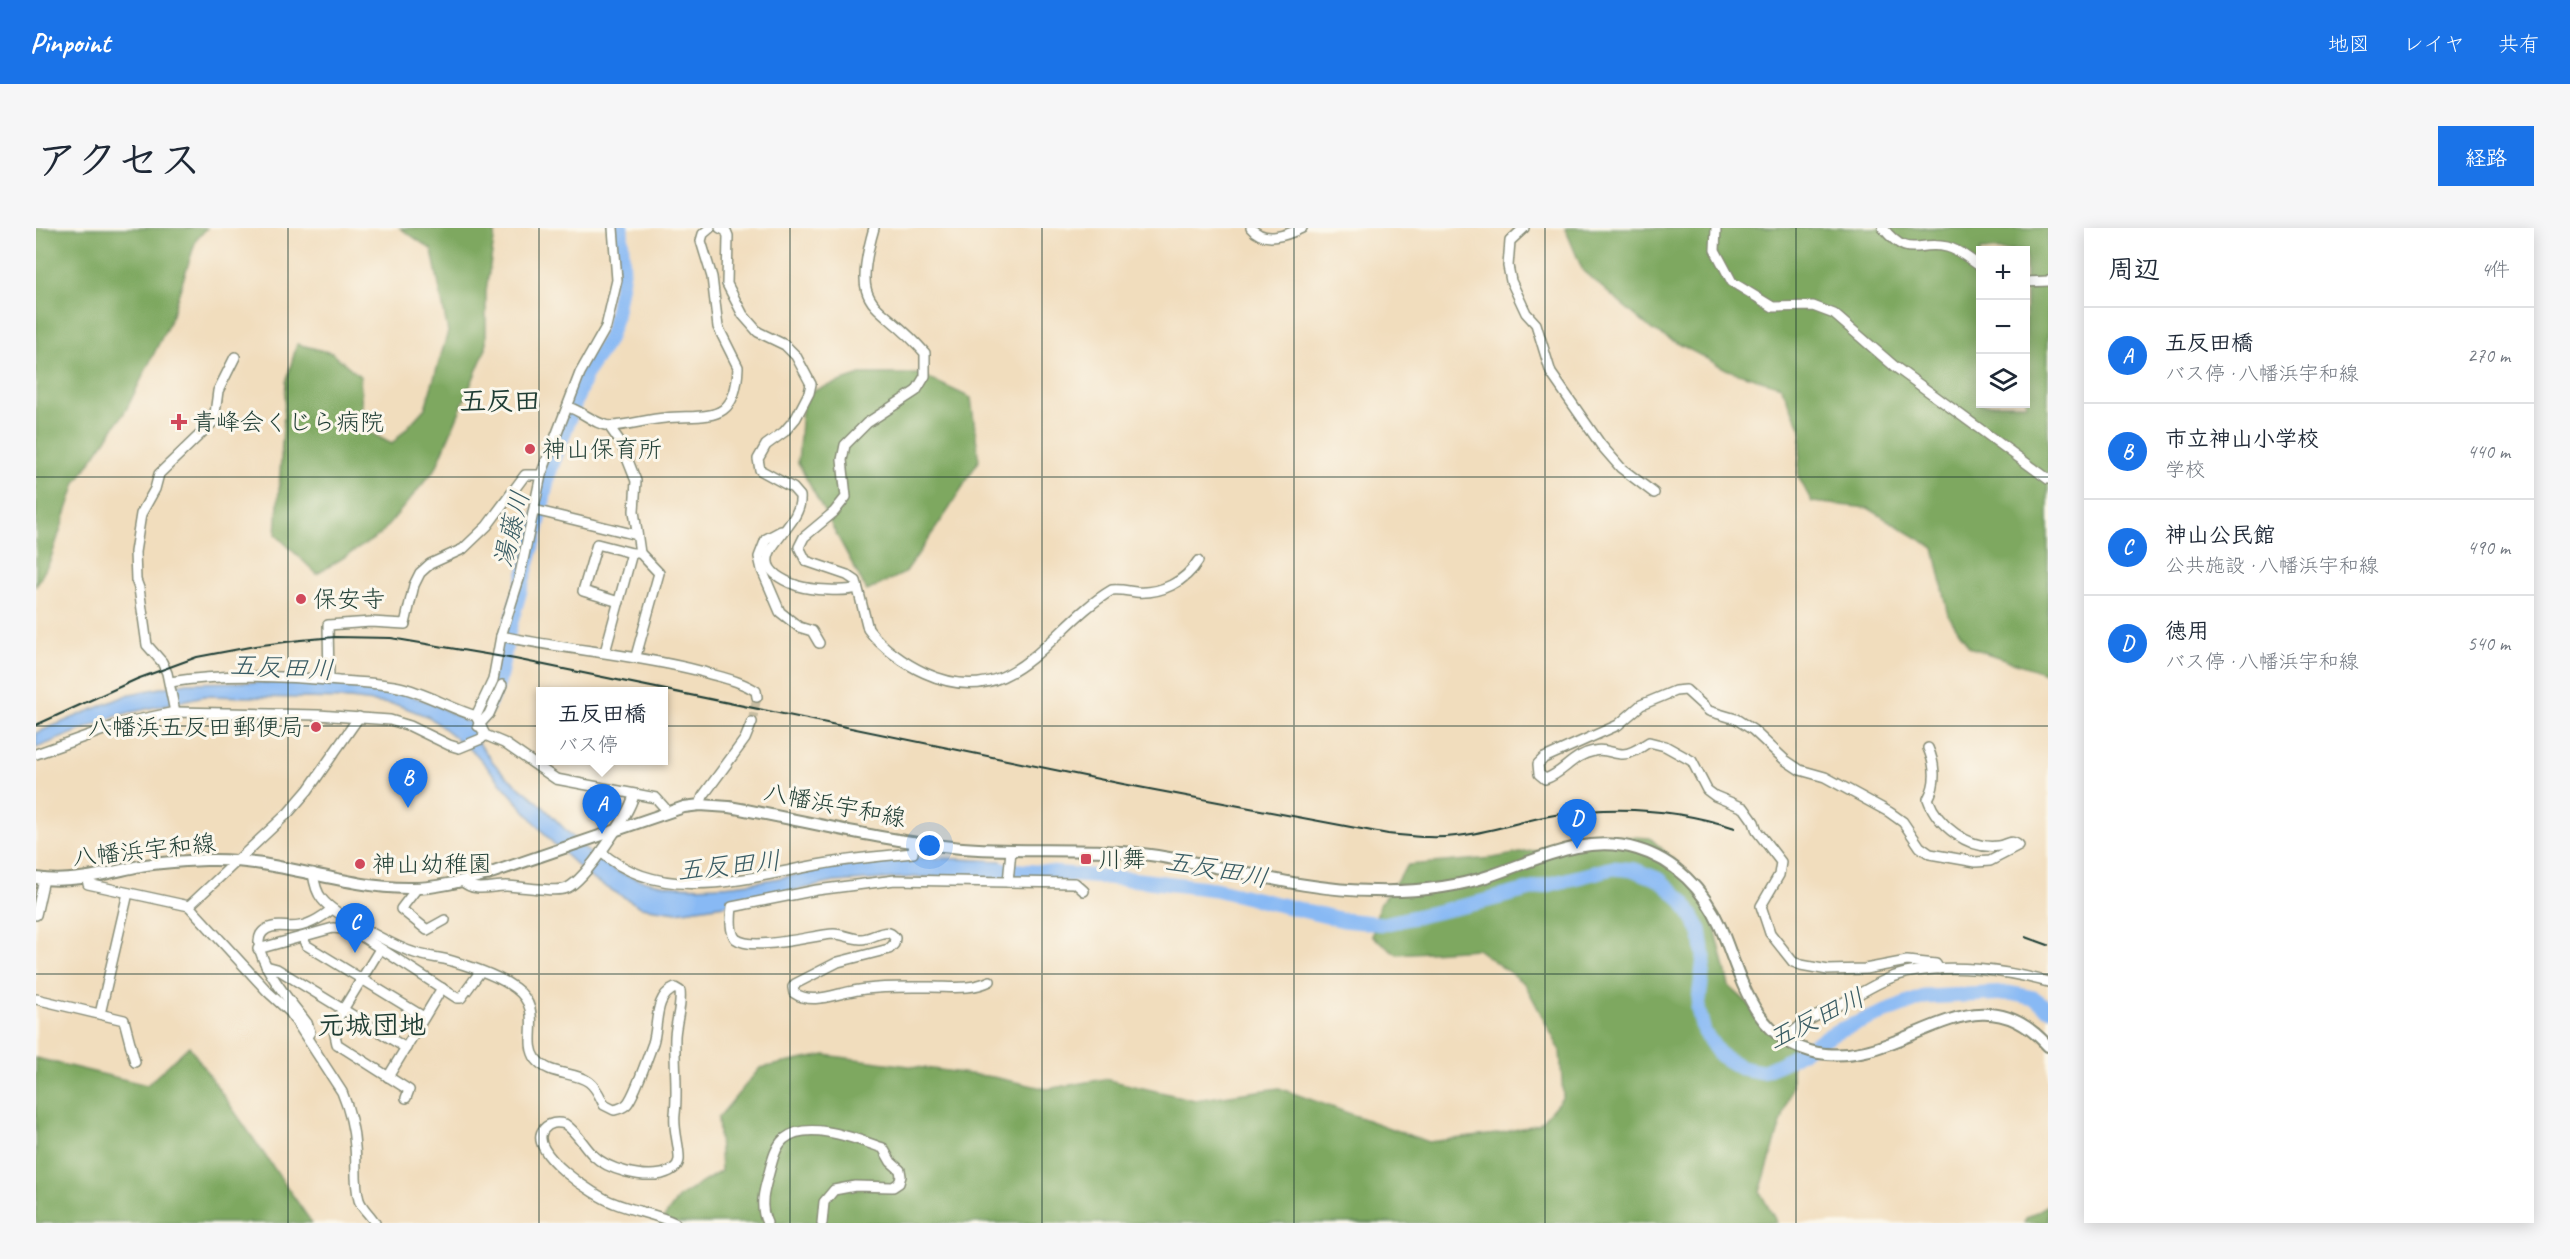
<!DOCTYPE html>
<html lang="ja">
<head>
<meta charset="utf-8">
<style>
  :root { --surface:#fff; --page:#f6f6f7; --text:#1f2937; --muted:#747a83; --line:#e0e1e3; --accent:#1a73e8 }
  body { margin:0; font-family:Caveat,"Klee One",sans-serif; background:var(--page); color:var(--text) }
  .controls { position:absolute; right:18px; top:18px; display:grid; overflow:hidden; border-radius:0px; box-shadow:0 3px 15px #0003 }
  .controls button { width:54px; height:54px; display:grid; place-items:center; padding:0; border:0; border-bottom:2px solid var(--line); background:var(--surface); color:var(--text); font:30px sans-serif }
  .you { position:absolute; left:894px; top:618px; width:21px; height:21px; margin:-15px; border:4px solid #fff; border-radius:50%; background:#1a73e8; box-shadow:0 0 0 9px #1a73e833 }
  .badge { display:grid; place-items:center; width:39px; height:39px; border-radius:50%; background:var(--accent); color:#fff; font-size:20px; font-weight:700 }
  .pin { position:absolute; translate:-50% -50px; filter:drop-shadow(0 2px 3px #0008) }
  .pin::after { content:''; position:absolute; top:32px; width:21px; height:18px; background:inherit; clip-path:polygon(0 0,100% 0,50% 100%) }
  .popup { position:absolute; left:500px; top:459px; width:132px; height:78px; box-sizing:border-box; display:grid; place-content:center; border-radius:0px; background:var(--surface); filter:drop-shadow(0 2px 4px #0005); font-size:20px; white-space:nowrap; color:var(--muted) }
  .popup b { font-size:22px; color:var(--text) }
  .popup::after { content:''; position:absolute; left:50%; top:100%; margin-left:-12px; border:12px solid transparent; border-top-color:var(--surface) }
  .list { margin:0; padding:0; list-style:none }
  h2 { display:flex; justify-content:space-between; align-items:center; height:78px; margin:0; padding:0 24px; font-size:26px }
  h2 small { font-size:20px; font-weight:400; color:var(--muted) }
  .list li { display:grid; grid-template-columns:39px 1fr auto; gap:18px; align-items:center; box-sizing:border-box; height:96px; padding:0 24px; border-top:2px solid var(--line) }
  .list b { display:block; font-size:22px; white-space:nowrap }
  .list p { margin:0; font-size:20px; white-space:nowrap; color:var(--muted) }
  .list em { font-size:20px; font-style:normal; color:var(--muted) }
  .icon { flex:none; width:33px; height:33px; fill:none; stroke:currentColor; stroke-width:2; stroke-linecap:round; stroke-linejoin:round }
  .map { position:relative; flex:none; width:2012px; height:995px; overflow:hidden; border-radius:0px }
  header { display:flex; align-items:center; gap:36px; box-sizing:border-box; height:84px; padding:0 30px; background:var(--accent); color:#fff }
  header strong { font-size:28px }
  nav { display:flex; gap:33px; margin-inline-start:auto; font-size:21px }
  .intro { display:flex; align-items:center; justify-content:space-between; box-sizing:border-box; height:144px; padding:0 36px }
  h1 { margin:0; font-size:42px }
  .button { padding:15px 27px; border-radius:0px; background:var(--accent); color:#fff; font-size:21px; font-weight:700 }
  main { display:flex; gap:36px; padding:0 36px }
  aside { flex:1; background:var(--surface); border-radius:0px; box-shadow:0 3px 15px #0003 }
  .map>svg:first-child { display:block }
  .forest { fill:#7ea860; stroke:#4e724a; stroke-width:1.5; fill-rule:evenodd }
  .water { fill:#88b9f4; stroke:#547b94; stroke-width:1.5 }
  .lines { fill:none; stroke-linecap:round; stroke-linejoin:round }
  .river { stroke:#88b9f4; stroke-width:15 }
  .minor-tunnel { stroke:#c7bda2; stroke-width:9; stroke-dasharray:9 4.5; stroke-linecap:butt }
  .minor-casing { stroke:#888d78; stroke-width:12 }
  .major-casing { stroke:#888d78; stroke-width:14 }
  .minor { stroke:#fff; stroke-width:9 }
  .major { stroke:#fff; stroke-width:10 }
  .rail { stroke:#1f3d34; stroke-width:2 }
  .grid { fill:none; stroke:#1f3d34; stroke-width:1.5; stroke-opacity:0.55 }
  .poi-dot { fill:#d1495b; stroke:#fbf7ec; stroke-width:2 }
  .labels { text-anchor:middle; stroke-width:6; stroke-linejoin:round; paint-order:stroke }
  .poi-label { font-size:24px; fill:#1f3d34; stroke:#fbf7ec; text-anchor:start }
  .street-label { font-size:24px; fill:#1f3d34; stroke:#fbf7ec }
  .water-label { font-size:26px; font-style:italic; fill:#395c64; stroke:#fbf7ec }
  .quarter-label { font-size:27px; font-weight:bold; fill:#1f3d34; stroke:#fbf7ec }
</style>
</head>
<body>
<header>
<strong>Pinpoint</strong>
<nav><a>地図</a><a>レイヤ</a><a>共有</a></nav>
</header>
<div class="intro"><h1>アクセス</h1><a class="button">経路</a></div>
<main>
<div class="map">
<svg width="2012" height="995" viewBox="0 0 2012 995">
  <rect width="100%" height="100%" fill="#fbf7ec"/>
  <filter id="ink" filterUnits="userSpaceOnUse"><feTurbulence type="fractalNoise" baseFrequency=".0167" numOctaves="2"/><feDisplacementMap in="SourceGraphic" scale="12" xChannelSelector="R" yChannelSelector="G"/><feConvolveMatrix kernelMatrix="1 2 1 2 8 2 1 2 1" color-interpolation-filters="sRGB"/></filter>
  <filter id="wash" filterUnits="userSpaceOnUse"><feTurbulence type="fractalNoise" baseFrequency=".008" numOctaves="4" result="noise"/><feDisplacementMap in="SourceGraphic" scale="24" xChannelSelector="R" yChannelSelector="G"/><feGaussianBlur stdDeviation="1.35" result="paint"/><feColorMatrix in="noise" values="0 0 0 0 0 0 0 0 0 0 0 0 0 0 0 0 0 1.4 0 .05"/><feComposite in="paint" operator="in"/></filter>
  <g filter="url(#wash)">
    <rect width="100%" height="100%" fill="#f1ddbd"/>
    <g class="forest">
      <polygon points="0,0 171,0 160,12 134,93 90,182 40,255 14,333 0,358"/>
      <polygon points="364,0 460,0 450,63 450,120 400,240 344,307 281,346 240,307 250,154 261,116 296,125 324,148 327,201 356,216 389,180 412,104 396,22"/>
      <path d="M1529 0H2012V446L1933 419 1913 388 1898 320 1832 280 1776 274 1762 248 1766 203 1745 158 1692 142 1616 102 1547 43ZM1944 22H1990V176H1944Z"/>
      <polygon points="827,146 884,146 935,170 943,232 913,281 869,345 831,363 762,235 767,166"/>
      <polygon points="1577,608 1614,610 1648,641 1678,695 1693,758 1756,815 1756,859 1724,964 1741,995 624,995 643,969 685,943 682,890 724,840 789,827 957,849 1011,861 1068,851 1159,872 1243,860 1392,914 1461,906 1503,896 1527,869 1524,822 1489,756 1441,721 1361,726 1336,708 1343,677 1372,637 1457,630"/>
      <polygon points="153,818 276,995 0,995 0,830 111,857"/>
      <polygon points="2012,977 2012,995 1988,995 1990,990"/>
    </g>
    <path class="water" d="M208 454C276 456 352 450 413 484 418 487 424 489 429 493 434 498 437 506 441 512 448 523 457 535 466 544 477 555 490 563 501 573 526 596 555 634 587 646 673 679 767 639 856 631 892 628 929 632 965 633L964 651 883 649 799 654 688 677 641 684 605 679 556 651 533 630 516 614 440 526 393 489 362 477 314 471 168 468 83 487 0 520V505L94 466 151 455Z"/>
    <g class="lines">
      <g class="river">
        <polyline points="429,508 449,482 462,456 474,398 500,306 512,248 550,145 572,112 578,94 587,44 585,0"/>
        <polyline points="945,640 1094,651 1179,661 1307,692 1347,696 1441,675 1577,640 1599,642 1624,652 1647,673 1664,702 1668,729 1662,781 1668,804 1684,827 1705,840 1726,844 1746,835 1801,803 1888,769 1973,765 1998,770 2012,780"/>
      </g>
    </g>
  </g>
  <g filter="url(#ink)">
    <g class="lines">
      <polyline class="minor-tunnel" points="716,494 721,469"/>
      <g class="minor-casing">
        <g id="minor">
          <polyline points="577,0 581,52 570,99 544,145 505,247 483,351 465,408 457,452 440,488 449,507 468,515 520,551 620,570 628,579 630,585"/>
          <path d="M684 0 690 3 692 8 691 56 707 87 722 104 749 117 760 128 775 156 773 165 760 190 748 204 730 217 722 231 724 242 757 260 764 268C768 304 691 332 762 358 774 362 810 364 821 360"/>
          <path d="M838 0C813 87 842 70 889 125V148L880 163 831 195 809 217 806 232 810 269 798 284 768 309 763 319 770 333 811 347 820 353 832 401C845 419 869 436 889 445 979 486 1013 399 1076 362 1084 361 1092 363 1100 364 1125 366 1149 354 1162 333"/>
          <path d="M1215 0C1228 16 1251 7 1266 0"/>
          <polyline points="1488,0 1474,13 1472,38 1475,53 1490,85 1500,96 1515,145 1565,217 1585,240 1618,265"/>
          <polyline points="1680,0 1679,22 1696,54 1737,79 1777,78 1798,86 1858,138 2012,251"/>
          <path d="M1847 0C1874 33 1880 12 1911 19 1924 22 1934 32 1944 38"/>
          <polyline points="1990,54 2012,53"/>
          <path d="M532 179C546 183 560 197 574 198 592 198 611 191 629 190 673 186 700 197 702 139L682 99 676 49 665 13 667 6 674 0"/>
          <polyline points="573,198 585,215 600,253 598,283 604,325 623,345 600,428"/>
          <polyline points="498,282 601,307"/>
          <polyline points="745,303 730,311 723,329 726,342 744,384 763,399 776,403 783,415"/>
          <polyline points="583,374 547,363 561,316 596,325 604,325"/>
          <path d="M465 408C531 422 598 426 664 443 683 449 703 452 720 463L721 469"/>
          <polyline points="569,424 596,325"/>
          <polyline points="293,452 292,397 335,394 369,396 378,357 384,345 394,336 427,321 451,298 489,247 505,247"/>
          <path d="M134 454C189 445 248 448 303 453 323 454 343 455 363 459 390 465 413 480 440 488"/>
          <polyline points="139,484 131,445 126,434 111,417 103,360 100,352 99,324 105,286 119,261 123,246 178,193 182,163 199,129"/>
          <polyline points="442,498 453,486 466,457"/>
          <path d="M1892 520C1899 536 1901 555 1892 571 1901 597 1933 622 1962 618 1971 617 1974 610 1983 618L1954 633 1940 634 1894 626 1884 619 1867 594 1853 584 1789 549 1764 542 1749 532 1717 502 1700 491 1673 483 1650 462 1639 463 1605 477 1582 497 1508 530 1502 536 1503 546 1509 551C1528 545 1536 527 1558 523 1569 520 1577 526 1587 526 1597 526 1605 519 1613 514L1629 518 1656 533 1671 562 1679 568 1708 580 1718 594 1721 603 1745 634 1743 647 1725 678 1734 705 1757 734 1765 737 1792 742 1829 741 1871 733 1900 736 1903 741"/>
          <polyline points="0,526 87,495 139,484 282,487 354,492 374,498 413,517 423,520 445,511 449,507"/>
          <polyline points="664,577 667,568 709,511 716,494"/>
          <path d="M565 624C626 677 710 650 781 637 813 631 844 628 877 625L878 614"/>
          <path d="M277 645C278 653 281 665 286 671 297 686 358 718 376 724 389 729 403 729 416 733 436 739 463 748 479 760 509 782 486 812 500 831 513 848 538 843 553 854 561 860 564 869 568 877L578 882C583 881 588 879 591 876 598 869 613 826 617 815 623 797 617 769 639 760L644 763C646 777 640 793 639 808 638 835 642 860 639 886 637 902 644 920 643 932 642 940 633 944 626 946 605 950 572 942 557 927 547 917 541 904 529 896 521 894 514 894 508 901 489 923 560 969 578 975 598 983 619 986 639 995"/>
          <path d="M51 649 52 656 153 678 232 764 254 784 306 864C313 881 318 901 319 919 321 937 318 954 323 972 326 981 334 986 339 995"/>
          <path d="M426 653C439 665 454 658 470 658 484 658 520 665 531 660 549 652 593 587 598 567"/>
          <polyline points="972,654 1039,655 1048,663"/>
          <polyline points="381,660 365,681 391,702 409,692"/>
          <polyline points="153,678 253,584 272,562 323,489"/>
          <polyline points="0,687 8,651"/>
          <polyline points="267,710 270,717 388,789"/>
          <polyline points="222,721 297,700 316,702 421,770 425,770 444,744"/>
          <polyline points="344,721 297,798 301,816 373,862 370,870"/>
          <polyline points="230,738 241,741 370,820"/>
          <path d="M954 753C935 762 916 759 895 759 867 759 839 758 812 764 794 768 774 776 758 765L757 759 759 756 802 734 853 721 858 716 859 710C851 697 838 711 825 711 816 711 807 706 798 706 777 707 717 724 700 711 693 704 695 688 696 679L781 662 859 652 972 654 975 623"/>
          <polyline points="0,771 88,792 99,834"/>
          <polyline points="64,786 92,665"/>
          <path d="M271 809 274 804 271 795C260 780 196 709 236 699 244 697 255 700 264 698 275 696 288 688 296 681"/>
          <path d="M1750 813C1761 795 1785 786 1803 777 1822 767 1849 749 1870 745 1914 735 1969 742 2012 754"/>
          <polyline points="352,849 406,760"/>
          <path d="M731 995C723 978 728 962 733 945 736 934 739 919 748 911 772 891 823 912 847 920L855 934 864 942 865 948 863 955 857 959 819 958 798 962 788 974 786 995"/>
        </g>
      </g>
      <g class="major-casing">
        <path id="major" d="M0 650C35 656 70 645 104 638 126 634 150 633 172 632 239 630 304 659 371 660 398 661 427 653 452 646L648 579 664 577 693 579C767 592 841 612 916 619 982 626 1048 618 1114 627 1188 637 1262 663 1338 663 1376 664 1417 660 1453 648 1501 632 1550 605 1601 621 1639 632 1668 662 1684 698 1705 747 1715 807 1774 823 1864 848 1935 732 2012 818"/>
      </g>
      <use href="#minor" class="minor"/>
      <use href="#major" class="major"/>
      <g class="rail">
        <path d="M0 497 101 451 161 429 219 418 265 412 299 409 355 410 479 431 1087 556 1352 606C1375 608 1397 611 1420 608 1454 605 1486 592 1519 587 1581 577 1640 581 1699 600"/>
        <polyline points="1990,709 2012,717"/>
      </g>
    </g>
  </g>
  <path class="grid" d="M252 0V995M503 0V995M754 0V995M1006 0V995M1258 0V995M1509 0V995M1760 0V995M0 249H2012M0 498H2012M0 746H2012"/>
  <g class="poi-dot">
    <path d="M140 185h6v6h6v6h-6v6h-6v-6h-6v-6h6z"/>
    <circle cx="494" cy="221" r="6"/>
    <circle cx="265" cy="371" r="6"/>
    <circle cx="280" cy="499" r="6"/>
    <rect x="1044" y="625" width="12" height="12" rx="3"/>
    <circle cx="324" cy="636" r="6"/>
  </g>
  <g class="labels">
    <g class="poi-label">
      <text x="156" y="202">青峰会くじら病院</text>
      <text x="506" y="229">神山保育所</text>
      <text x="277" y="379">保安寺</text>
      <text x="268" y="507" text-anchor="end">八幡浜五反田郵便局</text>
      <text x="1062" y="639">川舞</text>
      <text x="336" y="644">神山幼稚園</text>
    </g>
    <g class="street-label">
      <text transform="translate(799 577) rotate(11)" y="8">八幡浜宇和線</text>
      <text transform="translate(108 622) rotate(-6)" y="8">八幡浜宇和線</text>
    </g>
    <g class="water-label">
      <text transform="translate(475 301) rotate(-76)" y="9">湯藤川</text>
      <text transform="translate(246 439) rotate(3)" y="9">五反田川</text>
      <text transform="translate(693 637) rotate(-6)" y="9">五反田川</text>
      <text transform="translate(1181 641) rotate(10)" y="9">五反田川</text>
      <text transform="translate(1780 790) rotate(-26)" y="9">五反田川</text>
    </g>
    <g class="quarter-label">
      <text x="464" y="182">五反田</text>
      <text x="336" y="806">元城団地</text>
    </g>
  </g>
</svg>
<div class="controls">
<button>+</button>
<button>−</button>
<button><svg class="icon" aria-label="layers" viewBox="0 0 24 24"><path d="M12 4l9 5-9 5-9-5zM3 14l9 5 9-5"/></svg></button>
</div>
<div class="you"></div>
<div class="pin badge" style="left:566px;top:606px">A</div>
<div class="popup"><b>五反田橋</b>バス停</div>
<div class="pin badge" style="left:372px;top:580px">B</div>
<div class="pin badge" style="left:319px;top:725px">C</div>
<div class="pin badge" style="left:1541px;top:621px">D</div>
</div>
<aside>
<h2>周辺<small>4件</small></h2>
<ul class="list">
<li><span class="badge">A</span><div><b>五反田橋</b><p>バス停 · 八幡浜宇和線</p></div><em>270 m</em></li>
<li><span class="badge">B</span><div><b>市立神山小学校</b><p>学校</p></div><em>440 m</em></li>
<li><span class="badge">C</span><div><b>神山公民館</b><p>公共施設 · 八幡浜宇和線</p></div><em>490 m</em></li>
<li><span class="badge">D</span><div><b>徳用</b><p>バス停 · 八幡浜宇和線</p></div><em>540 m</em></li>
</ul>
</aside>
</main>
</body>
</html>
